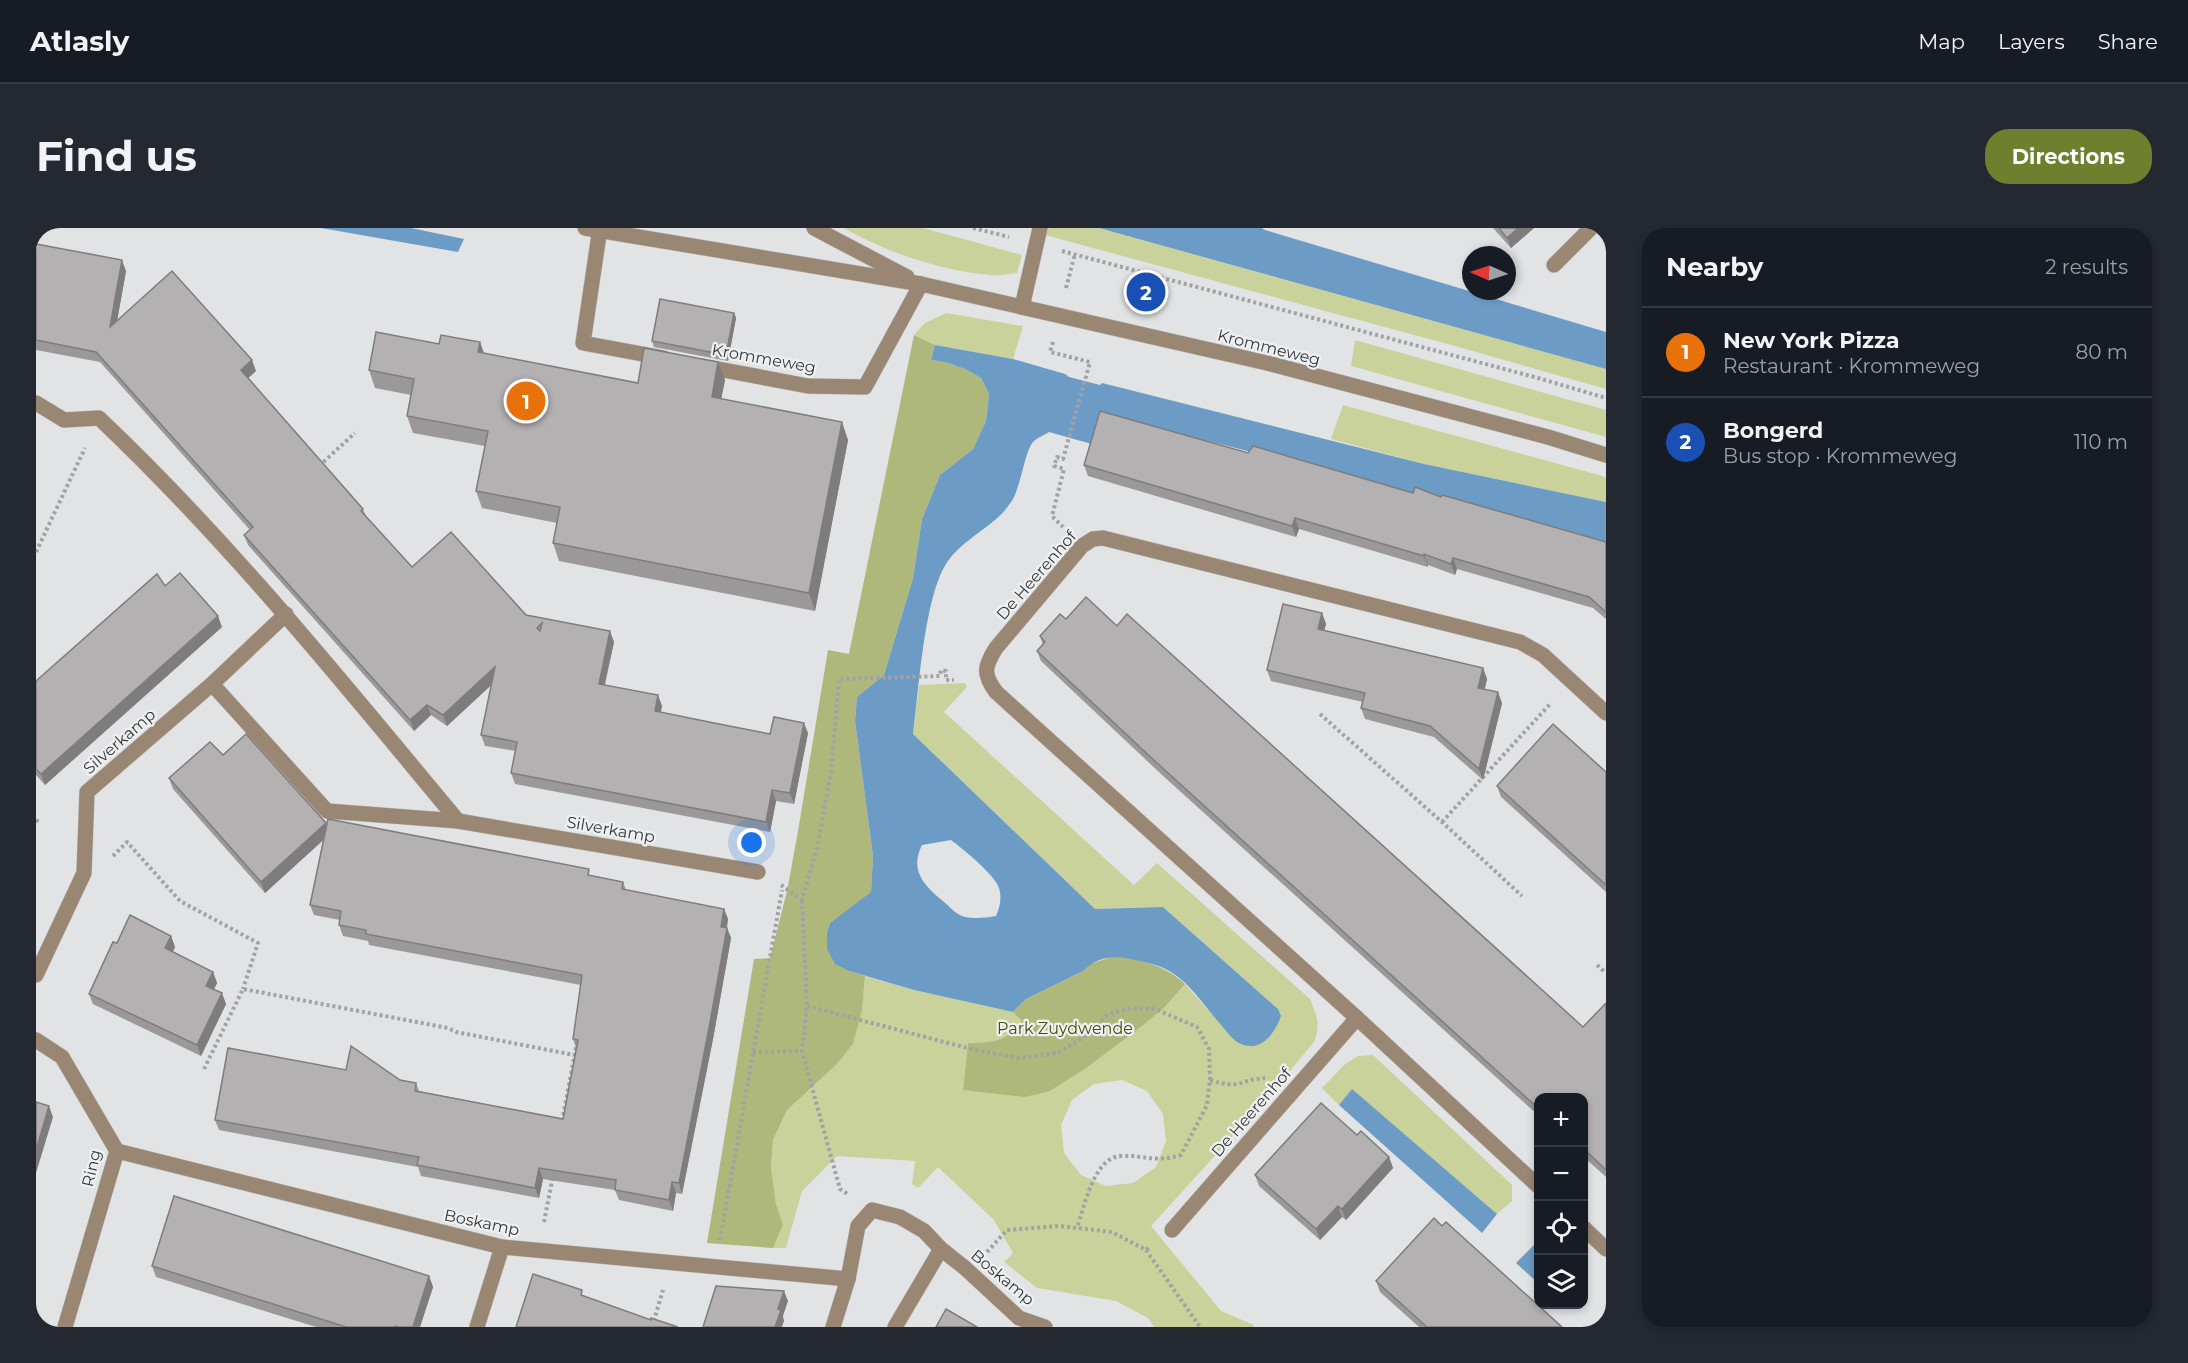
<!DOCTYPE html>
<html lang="en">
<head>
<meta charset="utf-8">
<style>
  :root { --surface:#171b24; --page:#242831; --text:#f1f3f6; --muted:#9ea1a6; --line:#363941; --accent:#6e7f2e }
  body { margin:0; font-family:Montserrat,sans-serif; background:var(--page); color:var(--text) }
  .controls { position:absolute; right:18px; bottom:18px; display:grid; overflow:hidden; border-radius:12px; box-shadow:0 3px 9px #0003 }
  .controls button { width:54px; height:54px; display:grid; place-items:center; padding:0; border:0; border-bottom:2px solid var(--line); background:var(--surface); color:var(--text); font:30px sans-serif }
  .compass { position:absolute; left:1426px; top:18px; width:54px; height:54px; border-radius:50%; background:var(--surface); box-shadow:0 3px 9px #0003; rotate:273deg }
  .you { position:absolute; left:716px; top:615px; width:21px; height:21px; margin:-15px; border:4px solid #fff; border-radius:50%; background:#1a73e8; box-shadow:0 0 0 9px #1a73e833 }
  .badge { display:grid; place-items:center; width:39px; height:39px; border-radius:50%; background:var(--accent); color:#fff; font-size:20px; font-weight:700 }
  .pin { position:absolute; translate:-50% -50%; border:3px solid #fff; box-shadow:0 2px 6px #0006 }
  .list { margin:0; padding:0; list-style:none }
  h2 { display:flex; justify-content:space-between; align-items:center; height:78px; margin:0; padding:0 24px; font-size:26px }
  h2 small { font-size:20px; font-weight:400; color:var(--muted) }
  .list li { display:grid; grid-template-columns:39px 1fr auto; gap:18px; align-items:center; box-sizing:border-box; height:90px; padding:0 24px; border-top:2px solid var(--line) }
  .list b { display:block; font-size:22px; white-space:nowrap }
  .list p { margin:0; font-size:20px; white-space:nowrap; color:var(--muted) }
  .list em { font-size:20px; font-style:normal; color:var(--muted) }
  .icon { flex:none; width:33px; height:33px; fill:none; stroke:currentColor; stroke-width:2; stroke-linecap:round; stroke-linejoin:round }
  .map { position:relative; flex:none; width:1570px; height:1099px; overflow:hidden; border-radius:24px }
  header { display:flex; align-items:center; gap:36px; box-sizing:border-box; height:84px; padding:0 30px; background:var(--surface); border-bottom:2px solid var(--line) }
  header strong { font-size:28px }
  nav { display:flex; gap:33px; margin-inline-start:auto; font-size:21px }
  .intro { display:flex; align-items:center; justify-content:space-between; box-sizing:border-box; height:144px; padding:0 36px }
  h1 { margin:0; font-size:42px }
  .button { padding:15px 27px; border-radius:24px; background:var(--accent); color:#fff; font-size:21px; font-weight:700 }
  main { display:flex; gap:36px; padding:0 36px }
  aside { flex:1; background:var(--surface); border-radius:24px; box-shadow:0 3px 9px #0003 }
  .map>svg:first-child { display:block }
  .green { fill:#cad29b; fill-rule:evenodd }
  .forest { fill:#afb87b }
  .water { fill:#6c9cc6; fill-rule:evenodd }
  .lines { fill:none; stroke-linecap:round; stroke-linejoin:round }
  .minor-casing { stroke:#c0c1c2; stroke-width:16 }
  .path { stroke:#a1a2a3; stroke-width:4; stroke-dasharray:3 3; stroke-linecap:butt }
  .minor { stroke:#998773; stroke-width:15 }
  .wall { fill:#9b9899 }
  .shaded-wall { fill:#7e7c7d }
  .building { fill:#b4b1b2; stroke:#7e7c7d; stroke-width:1.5; fill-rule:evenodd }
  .labels { text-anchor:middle; stroke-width:4.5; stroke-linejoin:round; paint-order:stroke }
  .street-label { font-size:16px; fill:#363737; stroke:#eff0f2 }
  .park-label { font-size:16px; fill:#484e04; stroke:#eff0f2 }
</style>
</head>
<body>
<header>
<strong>Atlasly</strong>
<nav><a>Map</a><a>Layers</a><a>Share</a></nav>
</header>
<div class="intro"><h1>Find us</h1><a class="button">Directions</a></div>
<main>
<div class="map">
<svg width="1570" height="1099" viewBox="0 0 1570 1099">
  <rect width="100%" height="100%" fill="#e2e3e5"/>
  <g class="green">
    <path d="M808 0H887L986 27 981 45C972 46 962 48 954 47 906 43 849 24 808 0Z"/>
    <polygon points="1013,0 1063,0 1570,141 1570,161 1419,118 1009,7"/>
    <polygon points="910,85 987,98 977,131 899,117 878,107 889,95"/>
    <polygon points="1319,112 1570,182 1570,209 1315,138"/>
    <polygon points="1307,177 1570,249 1570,274 1388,236 1295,211"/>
    <path d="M929 455 931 459 908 484 1098 657 1121 635 1274 771C1281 788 1285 797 1278 814L1234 867 1115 998 1185 1083 1218 1097 1217 1099H1118L1112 1090 1080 1073 1001 1060 968 1034 977 1025 958 992 902 939 882 960 876 956 879 933 801 928 766 963 750 1020H737L747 997 740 976 735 939 737 912 751 882 801 836 817 816 826 783 829 748 878 762 977 784 987 793C969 814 959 814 932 815L927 862 1014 863 1049 841 1101 802 1127 781 1149 756 1200 813 1242 781 1127 679 1059 681 877 506 883 457ZM1086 852 1111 863 1127 886 1130 913 1120 939 1097 955 1070 958 1045 947 1028 925 1025 897 1036 872 1058 856Z"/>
    <polygon points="1337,827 1476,957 1476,973 1461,986 1316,862 1303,877 1286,860 1308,837 1322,828"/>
  </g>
  <g class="forest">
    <polygon points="878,107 899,117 895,132 913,135 931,142 945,150 953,166 950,193 937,221 904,247 886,291 877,350 848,447 821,469 819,493 837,628 835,665 794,695 791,704 813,743 829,748 826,783 817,816 801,836 751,882 737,912 735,939 740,976 747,997 737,1020 671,1015 718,731 734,730 751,663 761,609 792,422 813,426"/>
    <path d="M1078 728C1104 732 1130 737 1149 756L1127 781 1101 802 1049 841 1014 863 989 869 927 862 932 815C959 814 969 814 986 793L977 784 990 771 1047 743 1054 736Z"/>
  </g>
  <g class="water">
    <polygon points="285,0 375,0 428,11 422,24"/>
    <polygon points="1063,0 1226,0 1229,2 1570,104 1570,141"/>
    <path d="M899 117 977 131 1029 146 1033 149 1064 157 1066 155 1388 236 1570 274V321L1385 267 1069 187 1059 217 1013 204C1008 207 1001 210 997 214 988 225 985 260 975 274 960 298 929 309 912 333 888 366 883 463 877 506L1059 681 1127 679 1242 781 1245 788C1239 806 1223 827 1201 814 1195 810 1190 802 1185 797 1171 781 1156 758 1138 746 1126 737 1108 734 1094 731 1076 727 1061 729 1047 743L990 771 977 784 878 762 813 743 799 736 791 721V704L794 695 835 664 837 628 819 493 821 469 848 447 877 350 886 291 904 247 937 221 950 193 953 166 945 150 931 142 913 135 895 132ZM915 612C927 621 959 647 963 660 966 670 964 679 960 688 948 690 932 692 922 686 917 683 912 677 907 673 889 658 873 643 886 617Z"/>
    <polygon points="1316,861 1461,986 1446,1005 1303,877"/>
    <polygon points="1498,1017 1502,1021 1502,1055 1480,1035"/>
  </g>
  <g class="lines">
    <g class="minor-casing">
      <g id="minor">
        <polyline points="549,0 885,56 1231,135 1512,209 1570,227"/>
        <polyline points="564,0 547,115 628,130"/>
        <polyline points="778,0 871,49"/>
        <polyline points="1518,37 1555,0"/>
        <polyline points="986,79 1004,0"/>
        <polyline points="666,138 772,158 829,159 885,56"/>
        <path d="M0 175 28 192 63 190C194 314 307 455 422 593"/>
        <polyline points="176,456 291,583 422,593 722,644"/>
        <polyline points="0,747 48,645 51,564 176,456 250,386"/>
        <polyline points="0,812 26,829 81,923 29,1099"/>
        <polyline points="81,923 466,1019 812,1051 822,998 836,982 864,989 888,1003 905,1021 929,1040 983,1090 1009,1099"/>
        <path d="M1502 958 1321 790 960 464C947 446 948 439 960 420L1046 318 1057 311 1067 310 1484 414 1507 427 1570 485"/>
        <polyline points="1548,1000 1570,1021"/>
        <polyline points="1136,1002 1321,790"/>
        <polyline points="441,1099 466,1019"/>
        <polyline points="797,1099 812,1051"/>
        <polyline points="859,1099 905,1021"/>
      </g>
    </g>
    <g class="path">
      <polyline points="937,0 973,9"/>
      <polyline points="1026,23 1502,150 1570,170"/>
      <polyline points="1030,60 1039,26"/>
      <polyline points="1017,114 1014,124 1054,134 1027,231 1021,229 1018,238 1028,241 1016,288 1027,299"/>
      <polyline points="283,238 319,205"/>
      <polyline points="0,324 49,220"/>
      <polyline points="1284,486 1406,594 1486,668"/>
      <polyline points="0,592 3,594"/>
      <polyline points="1406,594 1515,475"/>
      <polyline points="77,628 91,614 144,673 222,715 207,761"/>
      <polyline points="745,657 766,672 781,620 795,545 803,451 904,448 905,442 910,443 910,452 918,452"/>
      <polyline points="766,672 771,778 766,823 804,961 813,967"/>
      <polyline points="1561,737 1570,745"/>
      <path d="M771 778 939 822 983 830 1022 825 1054 805 1072 786 1096 780 1119 781 1161 799 1173 821 1174 852 1171 877 1145 927C1121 935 1108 927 1085 928 1058 929 1048 979 1041 1000"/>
      <polyline points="717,824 766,823"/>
      <polyline points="168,841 207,761 412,800 420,804 538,827"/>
      <path d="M1174 852C1204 862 1202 852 1229 850"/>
      <polyline points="526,893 541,815"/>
      <polyline points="508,994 517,948"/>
      <polyline points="684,1012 746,662"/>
      <polyline points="1110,1022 1164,1099"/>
      <polyline points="951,1024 971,1002 1024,998 1076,1004 1110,1022 1114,1019"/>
      <polyline points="616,1099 627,1062"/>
    </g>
    <use href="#minor" class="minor"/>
  </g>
  <g class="wall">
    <polygon points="1457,0 1498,0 1475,20"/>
    <polygon points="0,16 90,43 81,93 220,143 212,150 327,281 330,288 376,339 490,387 578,414 569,457 626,478 624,485 734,506 772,505 758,576 740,573 734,604 479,556 475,545 480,523 449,518 445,507 455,457 411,498 395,487 378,503 212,317 208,307 214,302 64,134 0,122"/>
    <polygon points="698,85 700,90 692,133 618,119 616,113"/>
    <polygon points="444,114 448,125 602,155 689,152 685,171 812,212 779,383 523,333 517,315 521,295 446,280 440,263 449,218 377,205 371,188 375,167 339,160 333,142 403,116"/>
    <polygon points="1212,225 1377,265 1405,269 1570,314 1570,391 1557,380 1421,341 1419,347 1392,337 1392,339 1263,301 1260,309 1052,248 1048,237"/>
    <polygon points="129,358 186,399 9,557 0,547 0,453"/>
    <polygon points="1286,385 1290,396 1288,402 1447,440 1451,451 1449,461 1466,475 1447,552 1398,509 1329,491 1325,480 1327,474 1235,453 1231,442"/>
    <polygon points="1030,391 1081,398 1547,799 1570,775 1570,949 1548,929 1548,870 1503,870 1503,888 1125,546 1005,433 1001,423 1007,417 1004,408"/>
    <polygon points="187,527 290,595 587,654 590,662 688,681 692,691 691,700 695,710 677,811 646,966 640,965 637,983 583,972 579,962 507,951 503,970 385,948 382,939 183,902 179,892 364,852 380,855 383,863 527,891 540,820 537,811 545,757 333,717 332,713 307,708 303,697 304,692 278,687 274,677 287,612 229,665 137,561 133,550"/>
    <polygon points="1570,544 1570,664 1465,569 1461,558"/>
    <polygon points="135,708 139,719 137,724 177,744 181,755 178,761 190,776 165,828 57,776 53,766 81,715"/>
    <polygon points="1321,907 1353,929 1357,940 1310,992 1306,989 1284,1012 1223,958 1219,947"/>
    <polygon points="1406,998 1526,1099 1383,1099 1344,1064 1340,1053"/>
    <polygon points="116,1038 393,1048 397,1059 384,1099 280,1099 120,1049"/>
  </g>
  <g class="shaded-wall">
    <polygon points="1482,0 1498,0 1475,20 1471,10"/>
    <polygon points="86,32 90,43 78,110 74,99"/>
    <polygon points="698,85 700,90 692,133 690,127"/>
    <polygon points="444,114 450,132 442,124"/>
    <polygon points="216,132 220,143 209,153 205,142"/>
    <polygon points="682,134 689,152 682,187 676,169"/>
    <polygon points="806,194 812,212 779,383 773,365"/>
    <polygon points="1259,290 1263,301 1260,309 1256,298"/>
    <polygon points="1388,326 1392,337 1392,339 1388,328"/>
    <polygon points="1417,330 1421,341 1419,347 1415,336"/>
    <polygon points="1286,385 1290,396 1286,412 1282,401"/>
    <polygon points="182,388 186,399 9,557 5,546"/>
    <polygon points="574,403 578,414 566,467 563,456"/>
    <polygon points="459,439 463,450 411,498 407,487"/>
    <polygon points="1447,440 1451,451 1446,471 1442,460"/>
    <polygon points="1462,464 1466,475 1447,552 1443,541"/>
    <polygon points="622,467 626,478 623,494 619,483"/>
    <polygon points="391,477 395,487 378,503 374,492"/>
    <polygon points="768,495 772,505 758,576 754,565"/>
    <polygon points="736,562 740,573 734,604 730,594"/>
    <polygon points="290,595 294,606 229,665 225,654"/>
    <polygon points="688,681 692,691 689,709 685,699"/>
    <polygon points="691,700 695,710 677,811 646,966 643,955"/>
    <polygon points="135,708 139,719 133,731 129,720"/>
    <polygon points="177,744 181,755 174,769 170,758"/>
    <polygon points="186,765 190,776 165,828 161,817"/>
    <polygon points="13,878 17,889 0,945 0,922"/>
    <polygon points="1353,929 1357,940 1310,992 1306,981"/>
    <polygon points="503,940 507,951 503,970 499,960"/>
    <polygon points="636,954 640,965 637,983 633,972"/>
    <polygon points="1302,978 1306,989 1284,1012 1280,1001"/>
    <polygon points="393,1048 397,1059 384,1099 377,1099"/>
    <polygon points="748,1063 752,1073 747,1088 748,1093 746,1099 739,1099 742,1081"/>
  </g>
  <g class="building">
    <polygon points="1463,0 1482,0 1471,10"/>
    <path d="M0 16 86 32 74 99 136 43 216 132 205 142 327 281 325 283 376 339 415 304 490 387 574 403 563 456 622 467 619 483 678 495 734 506 738 489 768 495 754 565 736 562 730 594 475 545 481 514 445 507 459 439 407 487 391 477 374 492 208 307 217 299 60 124 0 112ZM506 395 504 403 501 400Z"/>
    <polygon points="624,71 698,85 690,127 616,113"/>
    <polygon points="340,104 403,116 405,107 444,114 442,124 602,155 608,120 682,134 676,169 806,194 773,365 517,315 524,279 440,263 452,203 371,188 378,151 333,142"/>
    <polygon points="1064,183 1212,225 1217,218 1377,265 1379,259 1405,269 1406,267 1570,314 1570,384 1553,369 1417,330 1415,336 1388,326 1388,328 1259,290 1256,298 1048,237"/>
    <polygon points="144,345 182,388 5,546 0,541 0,453 121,346 129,358"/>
    <polygon points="1050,369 1081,398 1091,386 1547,799 1570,775 1570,942 1548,921 1548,870 1503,870 1503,881 1121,535 1001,423 1009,414 1004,408 1024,386 1030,391"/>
    <polygon points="1247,376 1286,385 1282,401 1447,440 1442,460 1462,464 1443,541 1394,498 1325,480 1329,465 1231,442"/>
    <polygon points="1517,496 1570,544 1570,657 1461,558"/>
    <polygon points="210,506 290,595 225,654 133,550 174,514 187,527"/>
    <polygon points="292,591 553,641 552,647 587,654 586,661 688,681 685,699 691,700 673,800 643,955 636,954 633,972 579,962 580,952 503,940 499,960 381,937 383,929 179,892 192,820 310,842 315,818 364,852 380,855 379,863 527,891 542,812 537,811 546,747 330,706 330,702 303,697 305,683 274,677"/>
    <polygon points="94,687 135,708 129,720 177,744 170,758 186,765 161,817 53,766 77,714 81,715"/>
    <polygon points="0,874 13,878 0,922"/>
    <polygon points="1285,875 1321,907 1325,903 1353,929 1306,981 1302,978 1280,1001 1219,947"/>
    <polygon points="138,968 393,1048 377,1099 362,1099 359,1098 358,1099 310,1099 116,1038"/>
    <polygon points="1398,990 1406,998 1410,994 1526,1099 1391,1099 1340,1053"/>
    <polygon points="497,1046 546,1062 545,1067 615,1092 615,1090 642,1099 480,1099"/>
    <polygon points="680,1058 748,1063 742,1081 745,1082 739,1099 667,1099"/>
    <polygon points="910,1081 941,1099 900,1099"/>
  </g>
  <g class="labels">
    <g class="street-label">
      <text transform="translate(1233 119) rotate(14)" y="6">Krommeweg</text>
      <text transform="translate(728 130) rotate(10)" y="6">Krommeweg</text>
      <text transform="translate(1000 347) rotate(-49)" y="6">De Heerenhof</text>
      <text transform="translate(83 513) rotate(-41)" y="6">Silverkamp</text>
      <text transform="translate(575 601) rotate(10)" y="6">Silverkamp</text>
      <text transform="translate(1215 884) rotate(-49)" y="6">De Heerenhof</text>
      <text transform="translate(55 940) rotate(-77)" y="6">Ring</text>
      <text transform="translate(446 994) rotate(12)" y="6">Boskamp</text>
      <text transform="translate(967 1049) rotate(40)" y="6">Boskamp</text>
    </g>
    <g class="park-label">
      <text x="1029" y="806">Park Zuydwende</text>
    </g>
  </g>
</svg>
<div class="controls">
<button>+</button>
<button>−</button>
<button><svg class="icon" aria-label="locate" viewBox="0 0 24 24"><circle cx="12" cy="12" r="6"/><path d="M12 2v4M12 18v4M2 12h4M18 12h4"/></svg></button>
<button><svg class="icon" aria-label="layers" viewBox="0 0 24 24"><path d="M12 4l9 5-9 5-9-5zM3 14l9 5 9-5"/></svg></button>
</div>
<svg class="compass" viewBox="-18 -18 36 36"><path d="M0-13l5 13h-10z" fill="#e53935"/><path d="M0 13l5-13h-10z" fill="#9ea1a6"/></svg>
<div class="you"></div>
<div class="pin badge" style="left:490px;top:173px;background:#e8710a">1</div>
<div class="pin badge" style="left:1110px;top:64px;background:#1a4fb4">2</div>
</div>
<aside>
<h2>Nearby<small>2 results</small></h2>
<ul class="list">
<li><span class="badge" style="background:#e8710a">1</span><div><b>New York Pizza</b><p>Restaurant · Krommeweg</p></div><em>80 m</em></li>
<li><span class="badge" style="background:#1a4fb4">2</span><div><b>Bongerd</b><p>Bus stop · Krommeweg</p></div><em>110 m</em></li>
</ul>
</aside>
</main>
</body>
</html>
